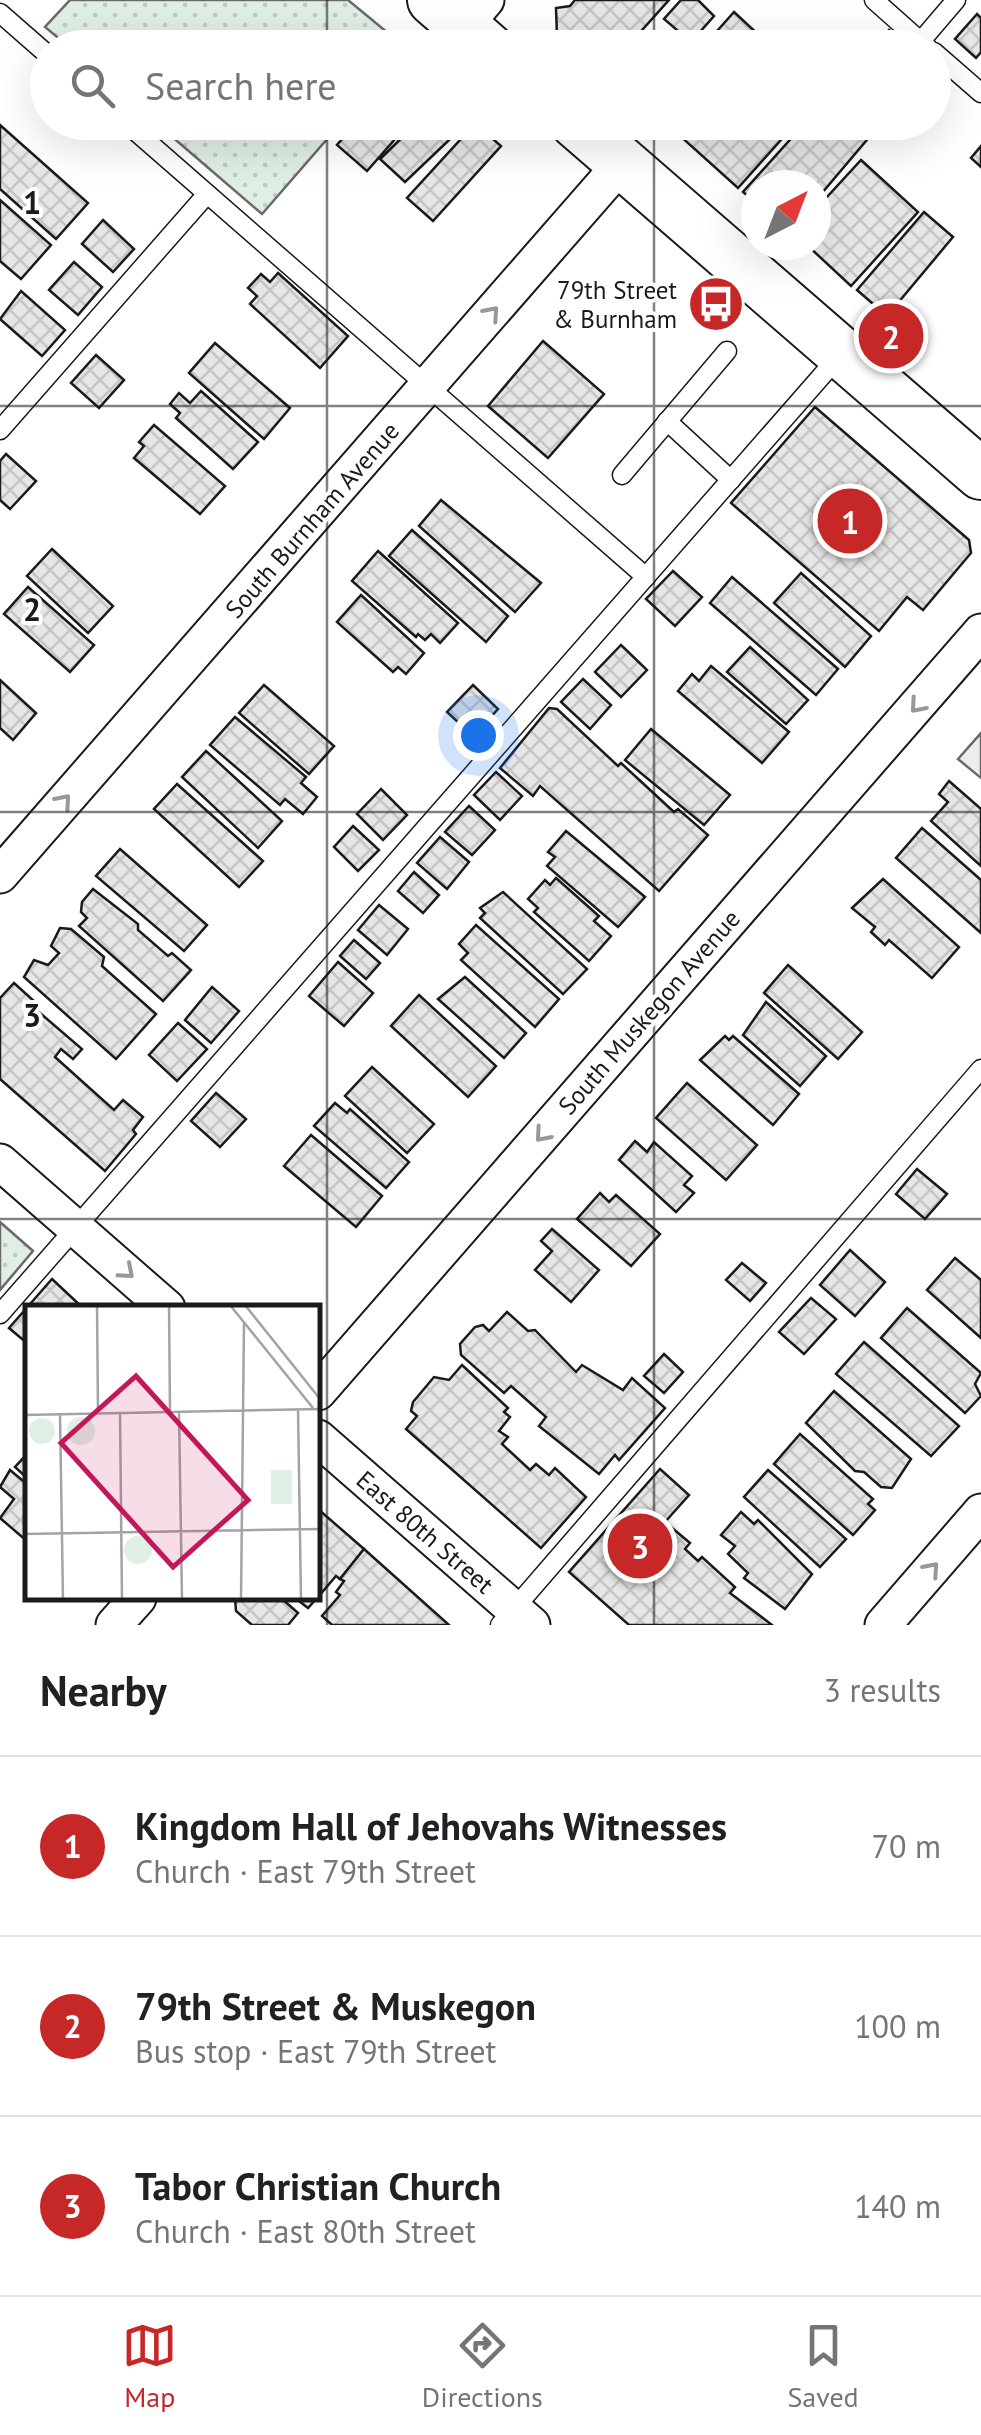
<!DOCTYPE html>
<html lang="en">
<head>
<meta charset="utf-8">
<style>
  :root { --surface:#fff; --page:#f2f2f2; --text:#202124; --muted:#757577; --line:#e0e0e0; --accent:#c62828 }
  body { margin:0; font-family:"PT Sans",sans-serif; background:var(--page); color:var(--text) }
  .compass { position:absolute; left:741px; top:170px; width:90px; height:90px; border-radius:50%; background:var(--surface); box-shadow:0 10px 40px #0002; rotate:42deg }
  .you { position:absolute; left:478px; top:735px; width:35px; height:35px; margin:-25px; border:8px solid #fff; border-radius:50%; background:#1a73e8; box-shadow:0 0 0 15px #1a73e833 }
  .badge { display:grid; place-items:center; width:65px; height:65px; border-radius:50%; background:var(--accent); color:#fff; font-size:32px; font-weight:700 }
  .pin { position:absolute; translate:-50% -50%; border:5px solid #fff; box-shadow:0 2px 10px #0006 }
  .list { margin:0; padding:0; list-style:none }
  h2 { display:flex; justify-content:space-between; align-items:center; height:130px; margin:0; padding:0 40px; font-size:42px }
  h2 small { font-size:32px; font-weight:400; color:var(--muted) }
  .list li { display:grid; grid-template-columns:65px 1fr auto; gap:30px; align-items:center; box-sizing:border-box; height:180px; padding:0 40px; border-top:2px solid var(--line) }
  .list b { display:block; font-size:38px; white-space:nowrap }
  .list p { margin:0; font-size:32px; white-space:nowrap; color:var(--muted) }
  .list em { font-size:32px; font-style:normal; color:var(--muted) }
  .icon { flex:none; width:55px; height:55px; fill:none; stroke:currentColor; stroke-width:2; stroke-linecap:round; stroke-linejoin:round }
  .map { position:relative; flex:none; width:981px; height:1625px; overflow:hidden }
  .search { position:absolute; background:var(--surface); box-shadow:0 10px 40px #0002; left:30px; right:30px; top:30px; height:110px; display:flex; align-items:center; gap:25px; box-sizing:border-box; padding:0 35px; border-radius:55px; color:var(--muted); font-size:38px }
  .sheet { height:670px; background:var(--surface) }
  nav { display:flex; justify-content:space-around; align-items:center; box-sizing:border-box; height:140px; border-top:2px solid var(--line); background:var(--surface); font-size:28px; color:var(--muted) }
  nav a { display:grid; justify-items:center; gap:5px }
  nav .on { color:var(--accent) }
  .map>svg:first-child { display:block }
  .grass { fill:url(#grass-dots); stroke:#6a6a6a; stroke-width:2.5 }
  .parking { fill:#ededed; stroke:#6a6a6a; stroke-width:2.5 }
  .building { fill:url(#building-cross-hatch); stroke:#1a1a1a; stroke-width:2.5 }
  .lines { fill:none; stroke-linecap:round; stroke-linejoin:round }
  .service-casing { stroke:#1a1a1a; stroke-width:21 }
  .minor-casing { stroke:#1a1a1a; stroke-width:39 }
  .secondary-casing { stroke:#1a1a1a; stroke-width:54 }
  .service { stroke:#fff; stroke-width:18 }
  .minor { stroke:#fff; stroke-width:35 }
  .secondary { stroke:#fff; stroke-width:50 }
  .oneway { stroke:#989898 }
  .grid { fill:none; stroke:#1a1a1a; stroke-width:2.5; stroke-opacity:0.55 }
  .labels { text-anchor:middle; stroke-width:8; stroke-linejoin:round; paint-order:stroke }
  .poi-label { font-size:25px; fill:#1a1a1a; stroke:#fff; text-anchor:end }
  .street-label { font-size:25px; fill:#1a1a1a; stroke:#fff }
  .inset-road { fill:none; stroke:#a3a3a3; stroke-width:2.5 }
  .view { fill:#c2185b; fill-opacity:0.15; stroke:#c2185b; stroke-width:5 }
  .inset-edge { fill:none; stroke:#1a1a1a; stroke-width:5 }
  .grid-label { font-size:32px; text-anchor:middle; font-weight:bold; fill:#1a1a1a; stroke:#fff; stroke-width:8; stroke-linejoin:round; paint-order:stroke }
</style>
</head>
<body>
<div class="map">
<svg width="981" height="1625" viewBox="0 0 981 1625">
  <defs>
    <pattern id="grass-dots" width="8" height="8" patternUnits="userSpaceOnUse" patternTransform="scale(2.5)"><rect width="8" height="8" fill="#e0efe3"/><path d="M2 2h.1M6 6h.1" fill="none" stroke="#c0ccc2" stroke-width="1.8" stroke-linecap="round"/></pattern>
    <pattern id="building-cross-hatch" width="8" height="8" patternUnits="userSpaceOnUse" patternTransform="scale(2.5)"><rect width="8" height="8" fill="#e6e6e6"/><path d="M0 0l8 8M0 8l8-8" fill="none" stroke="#c5c5c5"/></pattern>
  </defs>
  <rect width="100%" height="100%" fill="#fff"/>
  <g class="grass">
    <polygon points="70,0 348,0 405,47 69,47 45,27"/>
    <polygon points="156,123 341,123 262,214"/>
    <polygon points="0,1222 33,1251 0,1290"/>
  </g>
  <polygon class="parking" points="981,733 981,778 958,759"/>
  <g class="building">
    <polygon points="575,0 669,0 626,48 581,48 568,36 557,36 556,8 570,6"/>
    <polygon points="681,0 698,0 714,16 691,42 664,19"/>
    <polygon points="734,12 761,37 751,48 702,48"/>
    <polygon points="977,14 981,18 981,52 976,58 955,39"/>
    <polygon points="889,30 909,48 873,48"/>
    <polygon points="357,122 410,122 367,171 337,145"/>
    <polygon points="418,122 468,122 405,182 380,159"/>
    <polygon points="661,122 683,122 673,133"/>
    <polygon points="690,122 797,122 738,188 679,135"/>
    <polygon points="806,122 882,122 816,200 816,185 756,185 756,203 743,192"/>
    <polygon points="0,125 88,203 56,239 0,189"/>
    <polygon points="471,128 481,137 485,132 501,146 433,221 407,198"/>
    <polygon points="981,146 981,167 971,158"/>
    <polygon points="861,160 918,212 851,286 807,245 816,245 816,209"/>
    <polygon points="0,200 51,245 21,279 0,261"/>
    <polygon points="924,212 953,237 887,316 857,290"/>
    <polygon points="103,220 134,249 113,272 82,244"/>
    <polygon points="74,262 102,287 78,315 49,290"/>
    <polygon points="278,273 348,336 320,368 250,304 257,296 248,288 261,274 270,282"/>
    <polygon points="21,291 65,330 42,356 0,319"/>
    <polygon points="543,341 604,394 548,458 488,406"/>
    <polygon points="215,343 290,408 264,439 189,373"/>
    <polygon points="96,355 124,380 99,408 71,383"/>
    <polygon points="201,391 258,442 233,469 176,418 180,413 170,404 179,393 190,403"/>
    <polygon points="815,407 969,540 971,553 923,610 907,597 879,631 731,503"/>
    <polygon points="154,425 225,486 200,514 134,458 144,446 139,442"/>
    <polygon points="6,454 36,481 10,509 0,500 0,461"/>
    <polygon points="441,500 541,583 515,612 419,526"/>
    <polygon points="412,530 508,616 486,642 389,556"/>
    <polygon points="52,549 113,606 88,633 27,576"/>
    <polygon points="378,551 458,623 440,643 431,634 425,640 418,634 416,637 352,581"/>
    <polygon points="673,571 702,597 675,626 646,599"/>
    <polygon points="801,573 871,636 845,667 774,603"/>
    <polygon points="732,577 838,669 816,695 710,603"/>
    <polygon points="28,587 94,645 70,672 4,614"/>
    <polygon points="361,595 424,653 406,674 398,667 393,672 337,622"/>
    <polygon points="621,645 647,670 621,697 595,672"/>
    <polygon points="750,647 808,700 786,724 727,672"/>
    <polygon points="711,666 789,732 762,763 678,691 692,674 699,681"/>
    <polygon points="583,679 611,705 590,729 561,702"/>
    <polygon points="0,680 36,713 13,740 0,728"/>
    <polygon points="264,685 334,746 309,774 239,713"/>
    <polygon points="473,685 498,709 473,736 447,712"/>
    <polygon points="549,708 557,709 618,766 621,763 674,812 678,809 708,835 659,891 540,786 533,796 500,768"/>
    <polygon points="235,717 306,777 301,783 317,797 303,814 285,799 280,805 210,745"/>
    <polygon points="651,729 730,795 704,825 625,760"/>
    <polygon points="206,751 282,821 258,848 182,777"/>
    <polygon points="496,772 522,796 500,820 474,795"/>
    <polygon points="949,781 981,809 981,866 931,821 948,802 939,794"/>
    <polygon points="177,784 263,861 239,887 154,809"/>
    <polygon points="381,789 407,815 383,840 357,814"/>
    <polygon points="469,806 495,830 472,855 445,832"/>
    <polygon points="353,826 379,850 358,871 334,847"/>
    <polygon points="922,828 981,880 981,933 896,858"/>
    <polygon points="566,831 645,897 618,927 547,866 555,857 548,852"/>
    <polygon points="440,837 469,862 447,889 417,863"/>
    <polygon points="120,849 207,925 184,951 96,876"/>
    <polygon points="414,872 439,895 423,913 398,891"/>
    <polygon points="556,878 599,916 594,921 611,936 589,961 534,912 538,908 528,899 545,880 550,885"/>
    <polygon points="883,879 959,947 932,978 889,940 885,945 871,932 875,927 852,908"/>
    <polygon points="93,889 138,924 138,930 168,956 172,953 191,970 163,1001 79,926 87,918 81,912 82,902"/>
    <polygon points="503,892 587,969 563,994 480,918 485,913 480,908"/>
    <polygon points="379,905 408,929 387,955 358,930"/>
    <polygon points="476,925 559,999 535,1027 461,960 468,953 459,944"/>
    <polygon points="60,928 71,929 104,957 102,966 156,1014 116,1059 24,977 34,960 48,965 59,953 51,946"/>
    <polygon points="354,940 380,963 366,979 340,956"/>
    <polygon points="338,962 373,993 344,1026 309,996"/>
    <polygon points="788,965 862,1032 838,1059 764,993"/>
    <polygon points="465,977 526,1033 504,1058 438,999"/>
    <polygon points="14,983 36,1003 33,1007 82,1049 73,1059 61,1049 55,1057 114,1110 123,1100 143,1117 133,1130 136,1134 105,1171 0,1079 0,998"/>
    <polygon points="212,987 239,1011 211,1043 185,1020"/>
    <polygon points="419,995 496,1066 468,1097 391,1026"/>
    <polygon points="766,1002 826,1056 800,1086 743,1035"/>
    <polygon points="178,1023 207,1049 177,1081 149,1055"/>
    <polygon points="725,1036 729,1040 733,1036 799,1094 773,1125 700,1060"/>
    <polygon points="372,1067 434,1124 407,1153 345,1096"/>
    <polygon points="687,1083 757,1145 726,1180 656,1118"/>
    <polygon points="216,1093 246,1119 220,1147 191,1121"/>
    <polygon points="335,1103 347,1113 350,1109 409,1162 386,1188 314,1126"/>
    <polygon points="311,1135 382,1196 356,1227 284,1166"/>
    <polygon points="635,1141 647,1152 654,1142 692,1176 684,1185 694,1193 676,1212 619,1160"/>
    <polygon points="917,1169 947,1194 925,1219 896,1194"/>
    <polygon points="600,1193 609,1202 616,1195 660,1234 631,1266 577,1219"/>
    <polygon points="552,1229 599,1270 571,1302 535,1270 552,1251 541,1241"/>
    <polygon points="850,1250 885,1282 855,1316 820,1285"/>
    <polygon points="955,1258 981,1280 981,1338 927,1290"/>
    <polygon points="742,1263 766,1283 750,1301 726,1280"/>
    <polygon points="52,1279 83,1308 28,1308 28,1344 9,1328"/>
    <polygon points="811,1298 836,1319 804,1354 779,1332"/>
    <polygon points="907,1308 981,1373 975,1384 981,1396 965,1413 881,1338"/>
    <polygon points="507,1312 528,1331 535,1330 576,1372 582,1365 623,1390 632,1378 665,1408 619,1460 615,1455 599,1474 539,1426 546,1417 511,1386 504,1393 461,1355 460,1344 475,1327 483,1325 489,1331"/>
    <polygon points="864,1342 959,1426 931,1456 836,1374"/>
    <polygon points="664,1354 683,1372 664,1393 644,1376"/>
    <polygon points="462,1365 508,1408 504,1412 510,1417 499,1431 508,1437 502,1444 530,1470 536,1464 549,1475 555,1468 586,1497 541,1548 406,1429 417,1416 411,1411 413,1402 434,1377 449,1380"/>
    <polygon points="834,1391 911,1459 892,1488 881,1487 864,1472 855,1471 806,1423"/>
    <polygon points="800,1434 873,1499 868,1504 875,1510 853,1535 774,1464"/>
    <polygon points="28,1453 28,1479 15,1467"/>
    <polygon points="660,1469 689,1495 665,1522 690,1543 685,1549 698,1561 702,1557 735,1587 730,1593 772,1625 629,1625 569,1572"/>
    <polygon points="10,1470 28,1485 28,1542 0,1518 14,1499 0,1487"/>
    <polygon points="768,1470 846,1539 820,1567 744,1497"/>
    <polygon points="318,1509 364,1549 340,1579 336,1576 318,1597"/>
    <polygon points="741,1512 754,1524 758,1520 812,1574 785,1609 744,1578 748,1573 728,1554 735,1546 721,1535"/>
    <polygon points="364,1549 449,1625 332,1625 322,1616 340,1595 336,1592 344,1581 340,1579"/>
    <polygon points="235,1598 281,1598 298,1613 288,1625 252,1625 236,1611"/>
    <polygon points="295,1598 317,1598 308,1608"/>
  </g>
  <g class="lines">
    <g class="service-casing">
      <g id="service">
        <polyline points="874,0 928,48"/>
        <polyline points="0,13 48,55"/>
        <polyline points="921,41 956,0"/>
        <polyline points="934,52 981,93"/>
        <polyline points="125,122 646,577"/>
        <polyline points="667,421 731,480"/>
        <polyline points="0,430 207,194"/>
        <polyline points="622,475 727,351"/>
        <polyline points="0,1314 840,355"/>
        <polyline points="500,1625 981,1069"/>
      </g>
    </g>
    <g class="minor-casing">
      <g id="minor">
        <polyline points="464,26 486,0"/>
        <polyline points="0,875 622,163"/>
        <polyline points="0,1162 167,1308"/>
        <polyline points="318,1392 981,632"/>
        <polyline points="318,1438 532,1625"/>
        <polyline points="114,1625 138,1598"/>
        <polyline points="883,1625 981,1512"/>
      </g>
    </g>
    <g class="secondary-casing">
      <g id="secondary">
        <polyline points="433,0 488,48"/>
        <polyline points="575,122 981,474"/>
      </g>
    </g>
    <use href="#service" class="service"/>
    <use href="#minor" class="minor"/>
    <use href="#secondary" class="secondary"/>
  </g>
  <defs><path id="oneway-chevron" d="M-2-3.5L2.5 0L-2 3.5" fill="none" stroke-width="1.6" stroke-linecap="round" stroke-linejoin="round" transform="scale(2.5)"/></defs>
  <g class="oneway">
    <use href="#oneway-chevron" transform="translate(492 313) rotate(-49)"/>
    <use href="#oneway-chevron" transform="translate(917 706) rotate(131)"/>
    <use href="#oneway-chevron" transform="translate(64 801) rotate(-49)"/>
    <use href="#oneway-chevron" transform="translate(542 1135) rotate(131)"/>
    <use href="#oneway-chevron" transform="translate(127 1272) rotate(41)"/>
    <use href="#oneway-chevron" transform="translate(932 1569) rotate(-49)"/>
  </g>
  <path class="grid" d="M327 0V48M654 0V48M327 122V1625M654 122V1625M0 406H981M0 812H981M0 1219H981"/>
  <defs>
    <g id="bus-disc" transform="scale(2.875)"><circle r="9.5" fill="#c62828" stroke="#fff"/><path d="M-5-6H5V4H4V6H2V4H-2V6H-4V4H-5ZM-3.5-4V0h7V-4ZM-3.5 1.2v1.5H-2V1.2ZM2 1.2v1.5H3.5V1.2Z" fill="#fff"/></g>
  </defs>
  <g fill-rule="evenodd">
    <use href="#bus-disc" x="716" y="304"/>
  </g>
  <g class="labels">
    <g class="poi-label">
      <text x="677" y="299">79th Street<tspan x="677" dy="29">&amp; Burnham</tspan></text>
    </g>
    <g class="street-label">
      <text transform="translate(312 520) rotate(-49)" y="9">South Burnham Avenue</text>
      <text transform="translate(649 1012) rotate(-49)" y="9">South Muskegon Avenue</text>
      <text transform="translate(425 1532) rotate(41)" y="9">East 80th Street</text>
    </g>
  </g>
  <g transform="translate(25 1305)">
    <rect width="295" height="295" fill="#fff"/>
    <path d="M42 126a14 14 0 1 1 28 0a14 14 0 1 1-28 0ZM4 126a13 13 0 1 1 26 0a13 13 0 1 1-26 0ZM246 165H267V199H246ZM99 245a14 14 0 1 1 28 0a14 14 0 1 1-28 0Z" fill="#e0efe3"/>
    <path class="inset-road" d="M72 0 73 107M144 0 145 107M205 0 288 103M220 0 295 94M0 42 1 110M273 104 276 295M154 107 157 295M95 108 97 295M35 109 38 295M0 110 295 104M0 229 295 224M216 295 219 17"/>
    <path class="view" d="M111 71 223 195 148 262 36 138Z"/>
    <rect width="295" height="295" class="inset-edge"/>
  </g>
  <g class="grid-label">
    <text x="32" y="214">1</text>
    <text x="32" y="621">2</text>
    <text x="32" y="1027">3</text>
  </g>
</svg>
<svg class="compass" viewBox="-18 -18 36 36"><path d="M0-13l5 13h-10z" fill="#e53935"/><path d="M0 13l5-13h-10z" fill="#757577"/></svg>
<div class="you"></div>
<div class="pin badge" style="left:850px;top:521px">1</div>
<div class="pin badge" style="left:891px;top:336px">2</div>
<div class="pin badge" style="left:640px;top:1546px">3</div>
<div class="search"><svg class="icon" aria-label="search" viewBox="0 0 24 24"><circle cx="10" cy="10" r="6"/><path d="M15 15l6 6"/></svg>Search here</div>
</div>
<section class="sheet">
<h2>Nearby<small>3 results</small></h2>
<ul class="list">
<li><span class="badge">1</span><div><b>Kingdom Hall of Jehovahs Witnesses</b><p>Church · East 79th Street</p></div><em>70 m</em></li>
<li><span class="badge">2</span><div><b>79th Street &amp; Muskegon</b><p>Bus stop · East 79th Street</p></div><em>100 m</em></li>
<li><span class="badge">3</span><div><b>Tabor Christian Church</b><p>Church · East 80th Street</p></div><em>140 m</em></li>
</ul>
</section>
<nav>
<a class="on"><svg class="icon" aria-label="map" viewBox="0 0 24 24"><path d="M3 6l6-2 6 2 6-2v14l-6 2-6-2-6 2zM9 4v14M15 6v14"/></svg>Map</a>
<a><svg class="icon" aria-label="directions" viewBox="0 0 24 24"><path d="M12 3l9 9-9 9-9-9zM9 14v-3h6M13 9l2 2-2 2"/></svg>Directions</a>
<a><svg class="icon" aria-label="saved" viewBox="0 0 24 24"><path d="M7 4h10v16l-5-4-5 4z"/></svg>Saved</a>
</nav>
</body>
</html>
